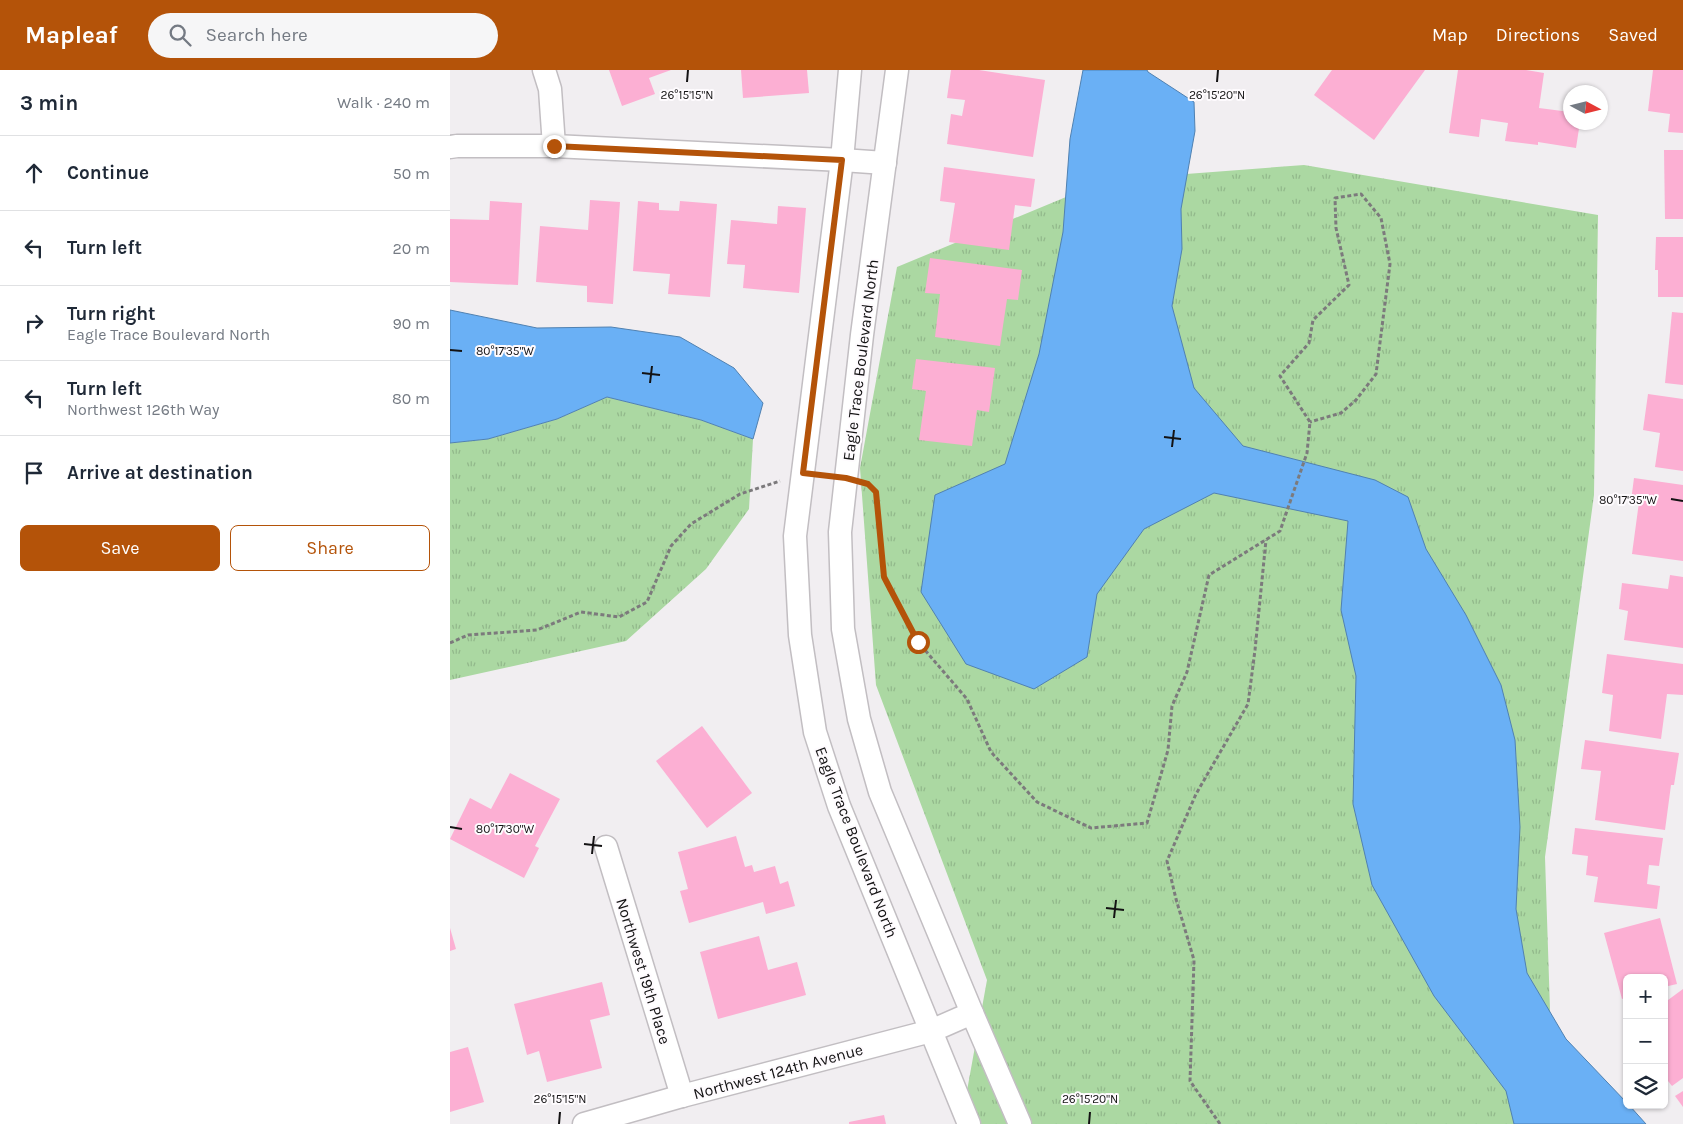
<!DOCTYPE html>
<html lang="en">
<head>
<meta charset="utf-8">
<style>
  :root { --surface:#fff; --page:#f6f6f7; --text:#1f2937; --muted:#747a83; --line:#e0e1e3; --accent:#b45309 }
  body { margin:0; font-family:Karla,sans-serif; background:var(--page); color:var(--text) }
  .controls { position:absolute; right:15px; bottom:15px; display:grid; overflow:hidden; border-radius:8px; box-shadow:0 1px 4px #0004 }
  .controls button { width:45px; height:45px; display:grid; place-items:center; padding:0; border:0; border-bottom:1px solid var(--line); background:var(--surface); color:var(--text); font:25px sans-serif }
  .compass { position:absolute; left:1113px; top:15px; width:45px; height:45px; border-radius:50%; background:var(--surface); box-shadow:0 1px 4px #0004; rotate:97deg }
  .stop { position:absolute; width:15px; height:15px; margin:-11px; border:4px solid #b45309; border-radius:50%; background:#fff }
  .stop.end { background:#b45309; border-color:#fff; box-shadow:0 1px 5px #0008 }
  .list { margin:0; padding:0; list-style:none }
  h2 { display:flex; justify-content:space-between; align-items:center; height:65px; margin:0; padding:0 20px; font-size:21px }
  h2 small { font-size:16px; font-weight:400; color:var(--muted) }
  .list li { display:grid; grid-template-columns:32px 1fr auto; gap:15px; align-items:center; box-sizing:border-box; height:75px; padding:0 20px; border-top:1px solid var(--line) }
  .list b { display:block; font-size:19px; white-space:nowrap }
  .list p { margin:0; font-size:16px; white-space:nowrap; color:var(--muted) }
  .list em { font-size:16px; font-style:normal; color:var(--muted) }
  .actions { display:flex; gap:10px; padding:15px 20px }
  .actions a { flex:1; padding:11px 0; border:1px solid var(--accent); border-radius:8px; text-align:center; font-size:18px; color:var(--accent) }
  .actions .main { background:var(--accent); color:#fff }
  .icon { flex:none; width:28px; height:28px; fill:none; stroke:currentColor; stroke-width:2; stroke-linecap:round; stroke-linejoin:round }
  .map { position:relative; flex:none; width:1233px; height:1054px; overflow:hidden }
  header { display:flex; align-items:center; gap:30px; box-sizing:border-box; height:70px; padding:0 25px; background:var(--accent); color:#fff }
  header strong { font-size:24px }
  nav { display:flex; gap:28px; margin-inline-start:auto; font-size:18px }
  .search { width:350px; height:45px; background:var(--page); display:flex; align-items:center; gap:12px; box-sizing:border-box; padding:0 18px; border-radius:28px; color:var(--muted); font-size:19px }
  main { display:flex }
  aside { flex:1; background:var(--surface) }
  .map>svg:first-child { display:block }
  .grass { fill:url(#grass-tufts) }
  .water { fill:#6ab0f5; stroke:#5081b1 }
  .building { fill:#fcafd3 }
  .lines { fill:none; stroke-linecap:round; stroke-linejoin:round }
  .street-casing { stroke:#c2bec2; stroke-width:25 }
  .path { stroke:#7c7a7c; stroke-width:3; stroke-dasharray:4 2.5; stroke-linecap:butt }
  .street { stroke:#fff; stroke-width:22 }
  .route { stroke:#b45309; stroke-width:6 }
  .ticks { fill:none; stroke:#131213; stroke-width:2 }
  .labels { text-anchor:middle; stroke-width:4; stroke-linejoin:round; paint-order:stroke }
  .street-label { font-size:16px; fill:#131213; stroke:#fefbfe }
  .ticks-label { font-size:12px; text-anchor:middle; fill:#131213; stroke:#fefbfe; stroke-width:4; stroke-linejoin:round; paint-order:stroke }
</style>
</head>
<body>
<header>
<strong>Mapleaf</strong>
<div class="search"><svg class="icon" aria-label="search" viewBox="0 0 24 24"><circle cx="10" cy="10" r="6"/><path d="M15 15l6 6"/></svg>Search here</div>
<nav><a>Map</a><a>Directions</a><a>Saved</a></nav>
</header>
<main>
<aside>
<h2>3 min<small>Walk · 240 m</small></h2>
<ul class="list">
<li><svg class="icon" aria-label="ahead" viewBox="0 0 24 24"><path d="M12 20V5M6 11l6-6 6 6"/></svg><div><b>Continue</b></div><em>50 m</em></li>
<li><svg class="icon" aria-label="left" viewBox="0 0 24 24"><path d="M17 20v-9H6M10 6l-5 5 5 5"/></svg><div><b>Turn left</b></div><em>20 m</em></li>
<li><svg class="icon" aria-label="right" viewBox="0 0 24 24"><path d="M7 20v-9h11M14 6l5 5-5 5"/></svg><div><b>Turn right</b><p>Eagle Trace Boulevard North</p></div><em>90 m</em></li>
<li><svg class="icon" aria-label="left" viewBox="0 0 24 24"><path d="M17 20v-9H6M10 6l-5 5 5 5"/></svg><div><b>Turn left</b><p>Northwest 126th Way</p></div><em>80 m</em></li>
<li><svg class="icon" aria-label="arrive" viewBox="0 0 24 24"><path d="M6 21V4h12l-3 4 3 4H6"/></svg><div><b>Arrive at destination</b></div></li>
</ul>
<div class="actions"><a class="main">Save</a><a>Share</a></div>
</aside>
<div class="map">
<svg width="1233" height="1054" viewBox="0 0 1233 1054">
  <defs>
    <pattern id="grass-tufts" width="24" height="20" patternUnits="userSpaceOnUse" patternTransform="scale(1.25)"><rect width="24" height="20" fill="#abd8a2"/><path d="M3 7l-1-3M5 7V3M7 7l1-3M15 17l-1-3M17 17v-4M19 17l1-3" fill="none" stroke="#92b88b"/></pattern>
  </defs>
  <rect width="100%" height="100%" fill="#f1eef1"/>
  <g class="grass">
    <polygon points="854,95 1148,145 1144,425 1095,787 1102,1001 1117,1054 511,1054 537,910 426,615 410,398 447,197 657,110"/>
    <polygon points="157,327 251,350 303,369 299,439 256,499 176,571 0,610 0,373 38,369 107,349"/>
  </g>
  <g class="water">
    <polygon points="633,0 697,0 698,2 744,32 745,61 731,139 732,179 722,236 744,318 793,376 925,410 958,427 976,479 1016,545 1051,615 1065,670 1070,757 1066,839 1077,903 1116,969 1177,1033 1177,1035 1179,1035 1196,1054 1064,1054 1056,1021 984,926 922,815 903,734 906,606 891,540 898,451 764,423 694,459 647,524 637,587 584,619 516,594 471,522 485,425 555,394 589,284 613,162 620,69"/>
    <polygon points="0,240 87,258 161,257 230,267 284,298 313,333 303,369 251,350 157,327 107,349 38,369 0,373"/>
  </g>
  <g class="building">
    <polygon points="159,0 221,0 199,8 205,24 172,36"/>
    <polygon points="291,0 357,0 359,23 293,28"/>
    <polygon points="501,0 529,0 595,10 583,87 497,74 501,44 512,46 515,30 497,28"/>
    <polygon points="882,0 975,0 924,70 864,25"/>
    <polygon points="1008,0 1076,0 1094,3 1089,38 1120,42 1120,52 1130,52 1126,78 1088,72 1088,75 1055,71 1058,53 1031,49 1029,67 999,63"/>
    <polygon points="1203,0 1233,0 1233,63 1218,62 1220,44 1198,41"/>
    <polygon points="1214,80 1233,80 1233,149 1215,149"/>
    <polygon points="494,97 585,109 581,137 565,135 559,180 499,172 505,133 490,131"/>
    <polygon points="140,130 170,132 163,234 137,232 137,216 86,212 90,156 138,160"/>
    <polygon points="40,131 72,133 68,215 0,212 0,149 39,150"/>
    <polygon points="188,131 209,133 209,140 229,141 230,131 267,134 260,227 218,224 220,204 183,201"/>
    <polygon points="328,136 356,138 349,223 293,218 295,195 277,194 281,150 327,154"/>
    <polygon points="1206,167 1233,167 1233,227 1208,227 1208,200 1205,200"/>
    <polygon points="480,188 572,200 568,230 557,229 550,276 485,267 490,224 475,223"/>
    <polygon points="1222,242 1233,243 1233,315 1215,313"/>
    <polygon points="466,289 545,298 539,342 527,340 522,376 469,370 476,321 462,319"/>
    <polygon points="1198,324 1233,329 1233,401 1205,397 1210,363 1193,360"/>
    <polygon points="1184,408 1233,415 1233,491 1182,484 1189,432 1181,431"/>
    <polygon points="1220,505 1233,507 1233,578 1174,570 1178,541 1169,539 1172,513 1218,519"/>
    <polygon points="1157,584 1233,594 1233,625 1217,624 1211,669 1159,661 1163,625 1152,623"/>
    <polygon points="252,656 302,723 257,758 206,691"/>
    <polygon points="1135,670 1229,683 1224,715 1221,715 1215,760 1145,750 1151,701 1131,699"/>
    <polygon points="60,703 110,729 85,776 89,778 74,808 0,769 20,728 41,739"/>
    <polygon points="1125,758 1213,768 1209,796 1199,795 1197,814 1210,816 1207,839 1144,832 1148,807 1136,805 1138,786 1122,784"/>
    <polygon points="286,766 295,797 302,795 304,802 325,796 330,814 338,811 345,836 316,844 313,832 239,853 230,821 238,819 228,782"/>
    <polygon points="1210,848 1227,914 1214,917 1214,908 1177,908 1177,927 1172,929 1154,863"/>
    <polygon points="0,858 6,879 0,881"/>
    <polygon points="309,866 318,900 347,892 356,925 268,949 250,882"/>
    <polygon points="152,912 160,945 140,950 152,998 97,1012 89,981 77,985 64,934"/>
    <polygon points="1233,919 1233,1008 1222,1016 1214,1006 1214,933"/>
    <polygon points="18,977 34,1032 0,1042 0,982"/>
    <polygon points="1233,1021 1233,1037 1225,1026"/>
    <polygon points="434,1045 436,1054 399,1054 399,1052"/>
  </g>
  <g class="lines">
    <g class="street-casing">
      <g id="street">
        <polyline points="94,0 100,19 104,76"/>
        <polyline points="400,0 392,90 345,466 350,565 365,662 389,736 519,1054"/>
        <polyline points="447,0 412,265 390,462 393,559 409,649 430,722 522,943 570,1054"/>
        <polyline points="0,77 7,76 104,76 392,90 435,93"/>
        <polyline points="156,777 232,1026"/>
        <polyline points="134,1054 232,1026 481,961 522,943"/>
      </g>
    </g>
    <g class="path">
      <polyline points="417,414 426,422 434,507 468,572 517,629 541,682 587,732 641,758 697,753 718,680 722,636 737,602 759,505 830,461 857,383 860,352 830,306 859,273 863,250 899,215 886,158 885,128 911,124 931,148 940,194 926,304 906,330 891,343 860,352"/>
      <polyline points="0,573 18,565 87,560 131,542 169,547 197,532 221,476 241,454 290,424 330,411"/>
      <polyline points="770,1054 740,1011 744,890 726,829 717,791 746,724 798,634 805,580 816,470"/>
    </g>
    <use href="#street" class="street"/>
  </g>
  <g class="lines">
    <polyline class="route" points="104,76 392,90 353,403 396,408 418,414 426,422 434,507 468,572"/>
  </g>
  <path class="ticks" d="M237 12 238 0M767 12 768 0M0 280 12 281M192 303 210 305M200 313 202 296M714 367 731 369M722 377 724 360M1221 429 1233 431M0 757 12 759M134 774 152 776M142 784 144 766M656 838 674 840M664 848 666 830M109 1054 110 1042M639 1054 640 1042"/>
  <g class="labels">
    <g class="street-label">
      <text transform="translate(410 290) rotate(-83)" y="6">Eagle Trace Boulevard North</text>
      <text transform="translate(407 772) rotate(69)" y="6">Eagle Trace Boulevard North</text>
      <text transform="translate(194 901) rotate(73)" y="6">Northwest 19th Place</text>
      <text transform="translate(328 1001) rotate(-15)" y="6">Northwest 124th Avenue</text>
    </g>
  </g>
  <g class="ticks-label">
    <text x="237" y="29">26°15'15"N</text>
    <text x="767" y="29">26°15'20"N</text>
    <text x="55" y="285">80°17'35"W</text>
    <text x="1178" y="434">80°17'35"W</text>
    <text x="55" y="763">80°17'30"W</text>
    <text x="110" y="1033">26°15'15"N</text>
    <text x="640" y="1033">26°15'20"N</text>
  </g>
</svg>
<div class="controls">
<button>+</button>
<button>−</button>
<button><svg class="icon" aria-label="layers" viewBox="0 0 24 24"><path d="M12 4l9 5-9 5-9-5zM3 14l9 5 9-5"/></svg></button>
</div>
<svg class="compass" viewBox="-18 -18 36 36"><path d="M0-13l5 13h-10z" fill="#e53935"/><path d="M0 13l5-13h-10z" fill="#747a83"/></svg>
<div class="stop" style="left:468px;top:572px"></div>
<div class="stop end" style="left:104px;top:76px"></div>
</div>
</main>
</body>
</html>
